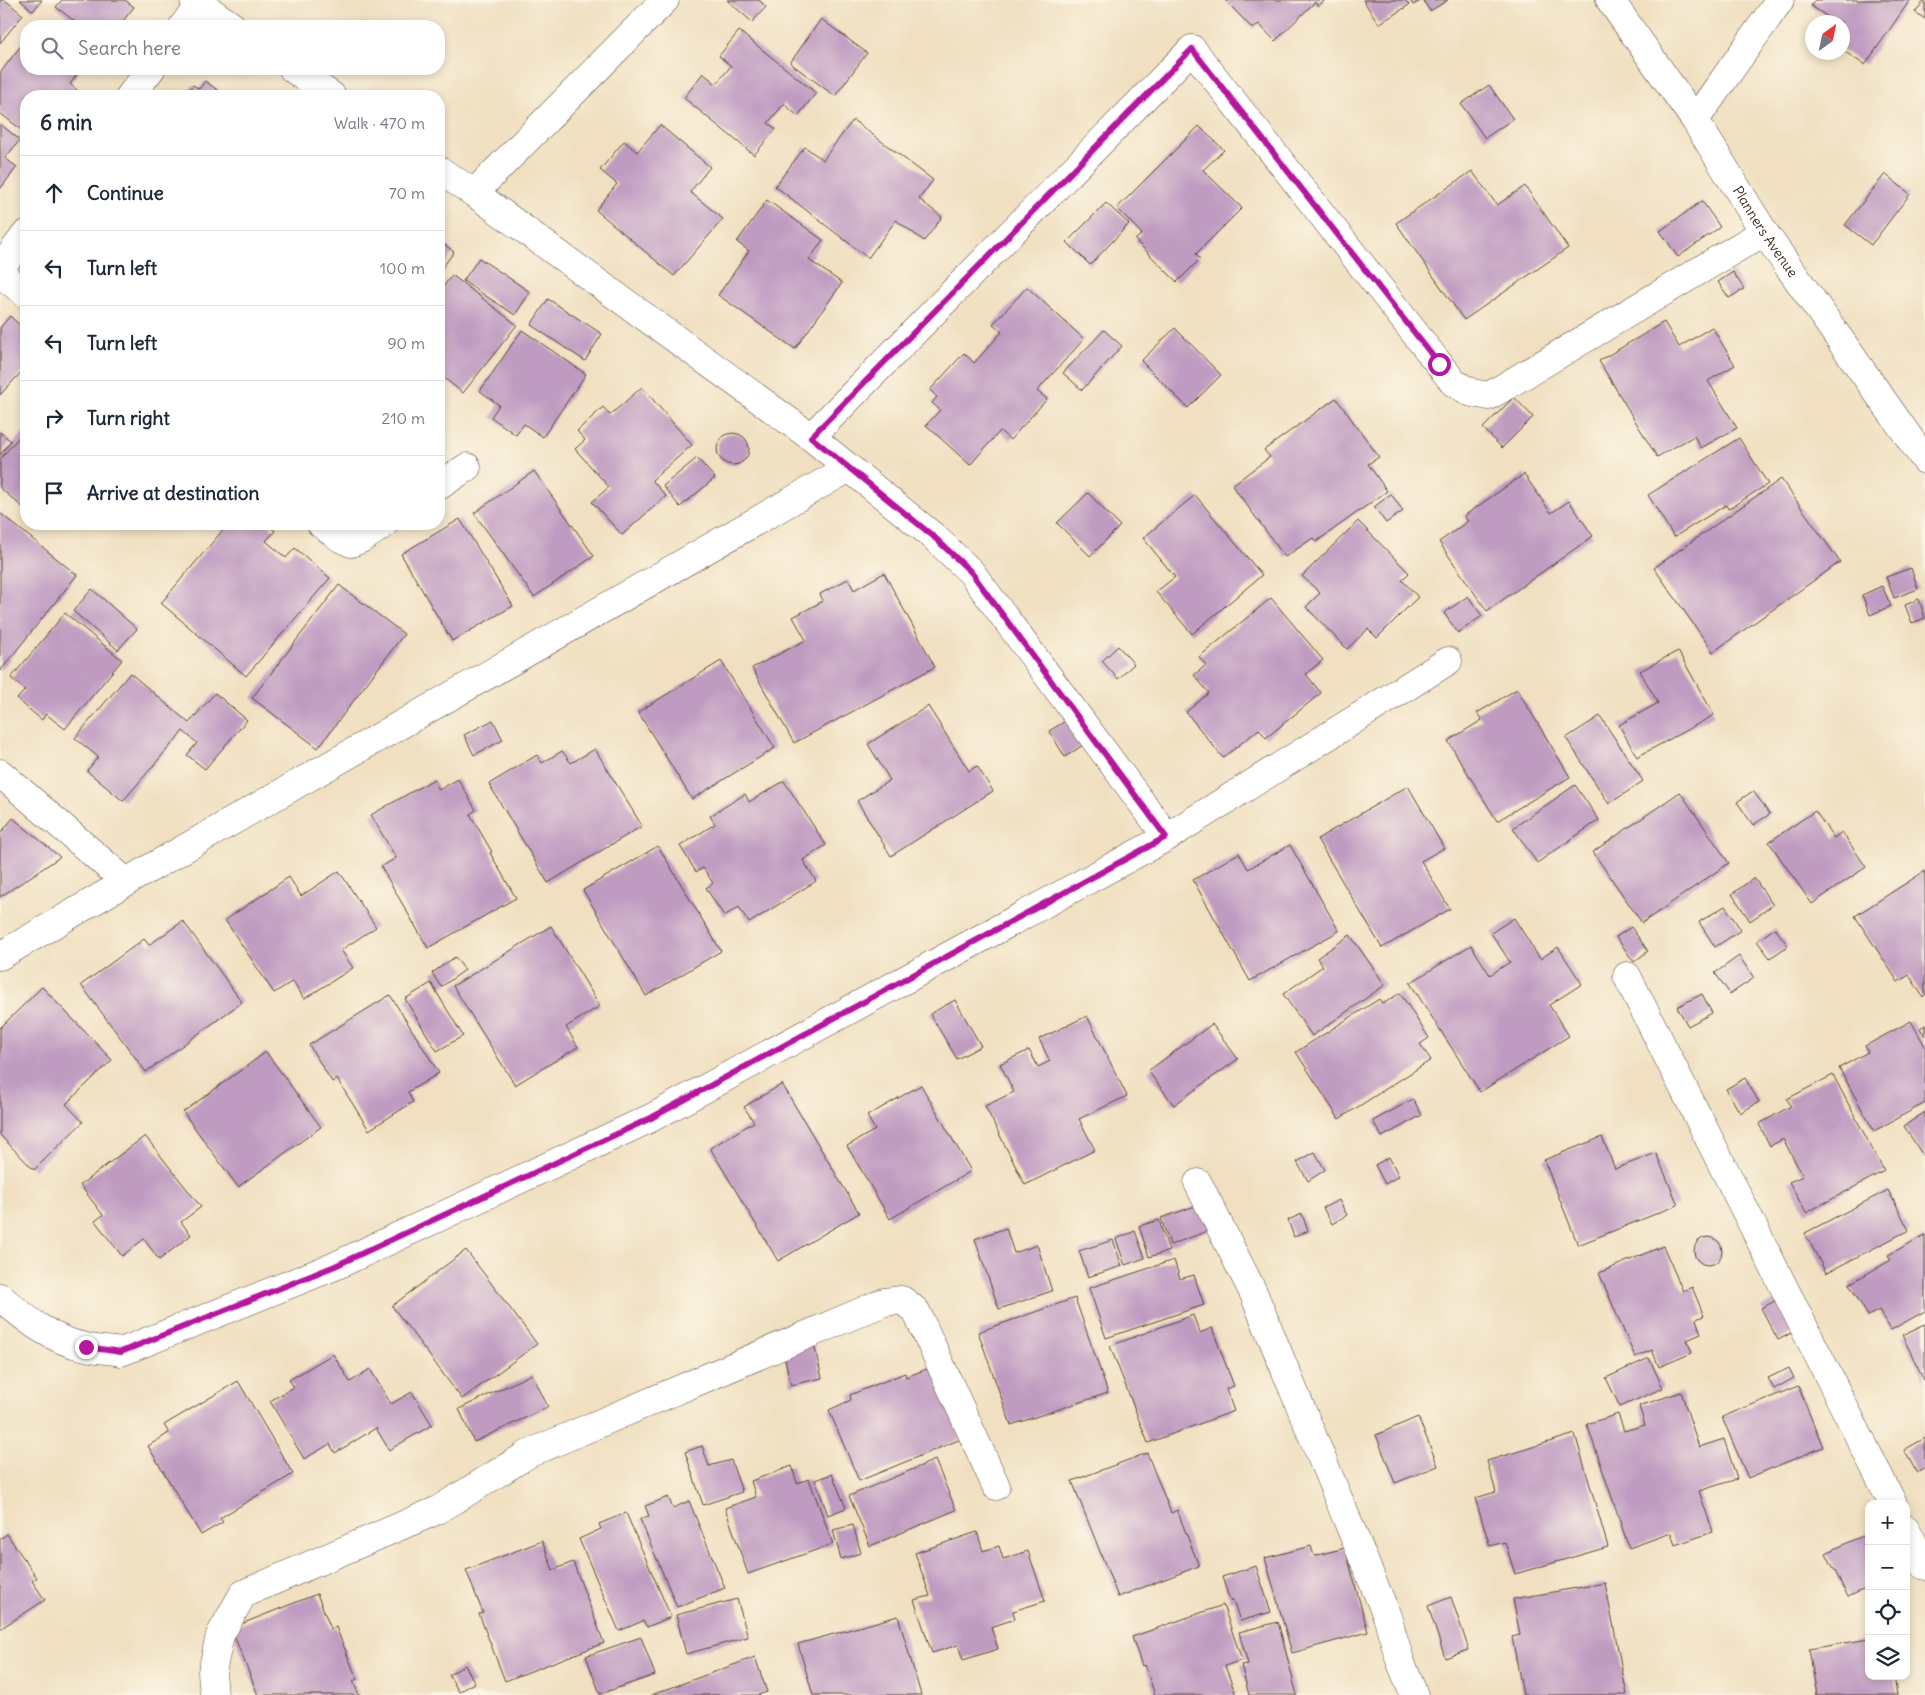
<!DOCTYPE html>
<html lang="en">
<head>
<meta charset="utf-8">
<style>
  :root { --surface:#fff; --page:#f6f6f7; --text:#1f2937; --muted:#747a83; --line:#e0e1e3 }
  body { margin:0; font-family:Delius,sans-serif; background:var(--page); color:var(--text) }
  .controls { position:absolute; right:15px; bottom:15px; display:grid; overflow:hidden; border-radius:10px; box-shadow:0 2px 8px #0003 }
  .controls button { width:45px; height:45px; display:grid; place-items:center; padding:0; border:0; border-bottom:1px solid var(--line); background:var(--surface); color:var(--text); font:25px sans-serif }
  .compass { position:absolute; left:1805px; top:15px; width:45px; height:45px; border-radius:50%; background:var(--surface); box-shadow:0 2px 8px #0003; rotate:33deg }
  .stop { position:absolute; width:15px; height:15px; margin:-11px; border:4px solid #b5179e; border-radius:50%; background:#fff }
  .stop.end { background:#b5179e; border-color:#fff; box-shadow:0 1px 5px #0008 }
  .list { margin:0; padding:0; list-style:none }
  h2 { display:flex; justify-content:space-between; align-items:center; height:65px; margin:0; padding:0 20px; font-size:21px }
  h2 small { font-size:16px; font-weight:400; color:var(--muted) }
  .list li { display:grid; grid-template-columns:32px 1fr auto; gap:15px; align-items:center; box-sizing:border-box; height:75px; padding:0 20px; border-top:1px solid var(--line) }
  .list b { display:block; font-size:19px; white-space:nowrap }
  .list em { font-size:16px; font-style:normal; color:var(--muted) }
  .icon { flex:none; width:28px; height:28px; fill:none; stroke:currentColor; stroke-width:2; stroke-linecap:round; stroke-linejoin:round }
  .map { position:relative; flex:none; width:1925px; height:1695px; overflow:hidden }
  .search { position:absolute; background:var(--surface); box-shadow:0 2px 8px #0003; left:20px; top:20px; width:425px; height:55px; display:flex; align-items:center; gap:12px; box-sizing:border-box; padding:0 18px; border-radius:20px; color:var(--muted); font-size:19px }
  .panel { position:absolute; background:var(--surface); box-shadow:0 2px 8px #0003; left:20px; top:90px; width:425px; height:440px; border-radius:20px }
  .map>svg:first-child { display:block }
  .building { fill:#bf9bc1 }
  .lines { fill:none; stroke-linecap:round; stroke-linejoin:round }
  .street-casing { stroke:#564536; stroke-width:29 }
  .street { stroke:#fff; stroke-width:28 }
  .route { stroke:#b5179e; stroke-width:6 }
  .labels { text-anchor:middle; stroke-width:4; stroke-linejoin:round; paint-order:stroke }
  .street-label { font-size:14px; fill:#3b2a1e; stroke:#fcf5e5 }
</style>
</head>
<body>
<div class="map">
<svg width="1925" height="1695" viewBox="0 0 1925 1695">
  <rect width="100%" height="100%" fill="#fcf5e5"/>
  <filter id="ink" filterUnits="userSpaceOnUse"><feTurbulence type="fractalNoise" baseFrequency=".02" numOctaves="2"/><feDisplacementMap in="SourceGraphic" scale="10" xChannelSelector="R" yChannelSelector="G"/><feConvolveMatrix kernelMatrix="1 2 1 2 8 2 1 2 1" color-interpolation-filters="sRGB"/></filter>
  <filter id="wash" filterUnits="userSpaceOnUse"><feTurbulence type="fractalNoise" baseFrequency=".0096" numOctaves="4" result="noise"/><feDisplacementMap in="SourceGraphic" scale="20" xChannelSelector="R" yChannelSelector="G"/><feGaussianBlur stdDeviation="1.12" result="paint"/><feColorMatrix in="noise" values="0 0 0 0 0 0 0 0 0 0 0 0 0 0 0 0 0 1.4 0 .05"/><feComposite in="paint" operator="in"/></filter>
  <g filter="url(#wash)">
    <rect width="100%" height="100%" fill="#f0e0c1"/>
    <g id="blocks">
      <g class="building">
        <polygon points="0,0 5,0 23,15 0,43"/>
        <polygon points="20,0 42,0 33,11"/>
        <polygon points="62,0 125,0 134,7 119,26 81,26 56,7"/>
        <polygon points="727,0 759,0 766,7 752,22"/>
        <polygon points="1225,0 1325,0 1318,6 1315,2 1275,41 1259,24 1253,29"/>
        <polygon points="1363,0 1405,0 1409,5 1379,24"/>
        <polygon points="1410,0 1422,0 1413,5"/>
        <polygon points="1423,0 1448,0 1430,11"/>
        <polygon points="1815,0 1910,0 1865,65 1842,50 1842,22 1833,22 1834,21 1811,6"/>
        <polygon points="1925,0 1925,19 1915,12"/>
        <polygon points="821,19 867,53 835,96 790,63"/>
        <polygon points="739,31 816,93 798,116 784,104 768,123 776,129 754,155 684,98 703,73 716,84 731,66 719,56"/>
        <polygon points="26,39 26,69 81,69 70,84 78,91 74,96 26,96 26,127 23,131 0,113 0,73"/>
        <polygon points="205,81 226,96 184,96 193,85 199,89"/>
        <polygon points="1489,85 1513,119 1485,138 1461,104"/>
        <polygon points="853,120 933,180 919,199 942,217 924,241 896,220 868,258 775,186 805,147 823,160"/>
        <polygon points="0,124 20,140 5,158 17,167 0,189"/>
        <polygon points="660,125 710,167 690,192 723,219 674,276 596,210 617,184 600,170 624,141 637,152"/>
        <polygon points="1199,126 1224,150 1203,170 1242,208 1196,254 1200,259 1177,282 1135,240 1142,234 1117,208"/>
        <polygon points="1472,171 1497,205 1525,186 1568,248 1464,320 1396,223"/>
        <polygon points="1885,174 1910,194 1871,245 1845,225"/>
        <polygon points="767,200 823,240 809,260 842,283 795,349 718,295 749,251 737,242"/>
        <polygon points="1702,201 1720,227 1678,257 1660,231"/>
        <polygon points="1106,203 1129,224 1090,265 1067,242"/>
        <polygon points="439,240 454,252 439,272"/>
        <polygon points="479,258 530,292 515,315 463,281"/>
        <polygon points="1733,272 1744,289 1729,298 1718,282"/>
        <polygon points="452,275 517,325 463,393 444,378 439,385 439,292"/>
        <polygon points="1027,287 1084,339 1037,391 1047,399 1010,440 1000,431 970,465 926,425 940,410 932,403 937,397 930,390 964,353 974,363 1002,332 993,324"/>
        <polygon points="548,299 602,334 585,361 531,325"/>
        <polygon points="10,316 26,331 26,367 0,395 0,328"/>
        <polygon points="1664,322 1679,347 1712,327 1735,365 1708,381 1737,428 1701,448 1694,436 1657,457 1599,361"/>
        <polygon points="1175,328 1221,375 1188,408 1141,361"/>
        <polygon points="522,330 586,374 543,437 524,424 516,435 491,417 499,405 480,391"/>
        <polygon points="1104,330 1122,346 1082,390 1063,373"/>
        <polygon points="642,387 692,445 652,480 666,496 622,535 592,502 609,487 575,449 585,440 577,431 603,407 610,415"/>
        <polygon points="1514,397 1533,417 1502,448 1483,428"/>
        <polygon points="1336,398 1379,457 1368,464 1387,491 1316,542 1313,538 1285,557 1232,485 1270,457 1264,450"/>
        <polygon points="26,429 26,510 0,488 0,459"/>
        <polygon points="0,432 11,441 0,455"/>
        <circle cx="733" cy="449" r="16"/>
        <polygon points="1739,438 1768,484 1728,509 1726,505 1674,537 1648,495"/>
        <polygon points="697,458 715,478 680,507 663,486"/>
        <polygon points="534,471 594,556 534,597 474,513"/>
        <polygon points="1524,474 1551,513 1569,501 1593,536 1487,611 1439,542 1468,521 1464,516"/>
        <polygon points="1781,479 1840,562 1713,652 1654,568"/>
        <polygon points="1088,493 1120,526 1090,556 1057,523"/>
        <polygon points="1391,494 1403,511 1386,523 1374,507"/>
        <polygon points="1195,495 1262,575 1192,634 1156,592 1175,577 1143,538"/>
        <polygon points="0,513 77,575 0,671"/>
        <polygon points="460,519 513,606 452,641 401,554"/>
        <polygon points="1358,521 1409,573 1402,580 1418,597 1377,638 1368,629 1347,649 1306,607 1320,593 1302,576"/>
        <polygon points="228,524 267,524 275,531 266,541 286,558 295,548 330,578 246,676 161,603"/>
        <polygon points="1911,568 1918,589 1894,598 1886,577"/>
        <polygon points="884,573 935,667 794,743 752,668 806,640 793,617 823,601 820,594 848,579 854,590"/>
        <polygon points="339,585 404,634 318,748 252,698"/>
        <polygon points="1882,586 1891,606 1870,615 1862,595"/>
        <polygon points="92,589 137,629 118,650 73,611"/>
        <polygon points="1468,596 1482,616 1458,633 1444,613"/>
        <polygon points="1271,598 1323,660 1306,674 1321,693 1266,738 1259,729 1223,758 1186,712 1209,693 1194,675 1206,665 1199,657"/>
        <polygon points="1919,599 1925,618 1912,623 1905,605"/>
        <polygon points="65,613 122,660 65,729 46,714 42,720 17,699 25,690 11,678"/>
        <polygon points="1118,646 1134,664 1118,679 1102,661"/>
        <polygon points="1678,651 1714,715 1637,757 1619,725 1658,703 1640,671"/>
        <polygon points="721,661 775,748 692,799 638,712"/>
        <polygon points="130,673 189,723 215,693 247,720 205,769 187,755 197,743 183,731 123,801 87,771 98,757 75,738"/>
        <polygon points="1517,689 1570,777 1497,821 1448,741 1482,720 1477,713"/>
        <polygon points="928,706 969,771 977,766 993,791 891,856 857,801 890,780 868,744"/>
        <polygon points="1600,716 1643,781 1609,804 1566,738"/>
        <polygon points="493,720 503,740 474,755 464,735"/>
        <polygon points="1067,720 1083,745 1065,757 1049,731"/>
        <polygon points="595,749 642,826 548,883 489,784 537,755 542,763 562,751 571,763"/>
        <polygon points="434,779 439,790 458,779 476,810 470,814 492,852 490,853 516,898 428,948 381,867 396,858 371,815"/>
        <polygon points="784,781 826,845 803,860 816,881 749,923 739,907 724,916 706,888 713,883 703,868 696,872 680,846 715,824 710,816 745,794 749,802"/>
        <polygon points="1575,785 1599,820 1537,863 1513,828"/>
        <polygon points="1408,786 1444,848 1421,861 1450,909 1382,948 1317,839"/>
        <polygon points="1753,791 1770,814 1753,825 1737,802"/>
        <polygon points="1680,792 1729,863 1642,923 1593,852"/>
        <polygon points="1815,811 1834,838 1842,832 1866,867 1812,904 1769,842"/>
        <polygon points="13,818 60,857 0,897 0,834"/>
        <polygon points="1290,845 1339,931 1250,981 1193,880 1239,853 1248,869"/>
        <polygon points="658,846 721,951 646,996 583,890"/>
        <polygon points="339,871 376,927 341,950 353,968 304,999 293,981 274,993 225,920 289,877 301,896"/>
        <polygon points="1925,871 1925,995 1923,997 1909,975 1898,982 1855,916"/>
        <polygon points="1754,878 1773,905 1750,921 1732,894"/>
        <polygon points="1725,906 1741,930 1715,947 1699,922"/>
        <polygon points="1514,918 1540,959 1558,947 1582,984 1549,1005 1569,1036 1480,1092 1410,983 1471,945 1490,975 1510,962 1491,933"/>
        <polygon points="183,921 242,1002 146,1072 81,985 144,939 149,945"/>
        <polygon points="551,926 600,1006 566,1027 578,1047 515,1085 453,986"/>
        <polygon points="1631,927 1648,951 1634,962 1616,937"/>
        <polygon points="1775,928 1788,946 1770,958 1757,941"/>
        <polygon points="1350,935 1385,985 1312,1036 1283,994 1323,966 1317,958"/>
        <polygon points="1739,956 1754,978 1730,994 1715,973"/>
        <polygon points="455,957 465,970 441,987 432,973"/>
        <polygon points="431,983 463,1036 437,1051 405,999"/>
        <polygon points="42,987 112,1060 66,1104 83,1122 34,1170 0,1135 0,1028"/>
        <polygon points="1400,993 1429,1038 1420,1044 1431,1060 1339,1119 1296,1052 1379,999 1383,1004"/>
        <polygon points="1702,994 1712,1013 1688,1026 1677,1007"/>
        <polygon points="390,995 439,1073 408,1092 413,1102 369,1130 337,1079 332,1082 309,1045"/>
        <polygon points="955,1000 981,1046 957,1059 930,1014"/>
        <polygon points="1087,1016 1127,1096 1079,1119 1095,1150 1025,1185 985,1106 1014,1092 1000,1064 1029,1050 1038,1067 1050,1061 1039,1039"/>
        <polygon points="1911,1021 1925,1046 1925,1103 1874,1131 1839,1068 1868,1052 1865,1046"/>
        <polygon points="1212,1024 1238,1059 1174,1105 1148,1071"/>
        <polygon points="1925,1025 1925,1036 1920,1028"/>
        <polygon points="266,1052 321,1127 238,1187 183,1112"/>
        <polygon points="1833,1075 1884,1171 1806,1213 1789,1182 1803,1176 1783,1139 1770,1146 1759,1124 1791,1106 1787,1099"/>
        <polygon points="1745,1078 1759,1102 1740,1113 1726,1089"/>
        <polygon points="782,1084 859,1213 778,1261 710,1148 754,1122 744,1107"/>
        <polygon points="921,1085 971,1171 890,1219 847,1146 875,1130 867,1116"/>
        <polygon points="1413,1099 1422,1115 1382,1137 1373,1121"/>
        <polygon points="1925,1112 1925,1159 1904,1126"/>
        <polygon points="145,1136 201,1207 181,1222 191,1235 159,1260 144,1239 122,1256 95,1221 103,1215 80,1185"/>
        <polygon points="1602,1137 1615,1169 1656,1153 1678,1205 1578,1245 1544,1160"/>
        <polygon points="1315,1152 1325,1170 1308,1181 1297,1162"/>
        <polygon points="1389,1157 1399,1176 1385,1184 1375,1165"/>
        <polygon points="1888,1190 1909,1230 1826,1273 1805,1233"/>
        <polygon points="1339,1200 1347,1215 1332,1224 1323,1208"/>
        <polygon points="1207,1202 1216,1228 1170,1245 1161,1218"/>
        <polygon points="1302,1214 1308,1231 1294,1237 1288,1220"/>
        <polygon points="1159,1220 1169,1251 1149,1257 1139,1226"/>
        <polygon points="1006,1228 1014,1253 1037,1245 1052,1291 999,1309 975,1239"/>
        <polygon points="1135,1231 1145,1258 1125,1265 1116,1239"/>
        <polygon points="1925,1235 1925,1311 1891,1330 1879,1310 1868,1316 1849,1284 1891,1260 1888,1255"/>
        <circle cx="1708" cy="1251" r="14"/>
        <polygon points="1113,1240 1122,1266 1088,1277 1079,1251"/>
        <polygon points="1663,1246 1683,1291 1692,1287 1704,1316 1696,1319 1701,1334 1687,1340 1692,1353 1659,1367 1652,1350 1635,1357 1599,1273"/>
        <polygon points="466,1250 537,1344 462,1399 392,1306"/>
        <polygon points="1174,1260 1180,1279 1194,1275 1204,1305 1106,1338 1089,1288"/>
        <polygon points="1075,1298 1108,1393 1011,1425 978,1332"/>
        <polygon points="1779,1299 1795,1331 1778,1340 1761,1308"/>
        <polygon points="1193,1315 1200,1333 1212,1328 1234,1386 1226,1389 1234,1411 1148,1443 1110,1346"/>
        <polygon points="1925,1324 1925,1382 1902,1335"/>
        <polygon points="814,1344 822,1378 791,1385 783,1351"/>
        <polygon points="333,1354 350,1382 370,1369 391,1404 412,1392 432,1425 389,1450 376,1428 335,1453 330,1444 304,1459 270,1401 294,1387 289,1380"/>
        <polygon points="1649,1358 1663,1388 1620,1407 1606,1378"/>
        <polygon points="932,1367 961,1439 859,1481 829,1410 851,1400 850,1395 905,1373 906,1377"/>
        <polygon points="1789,1368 1794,1378 1774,1389 1768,1378"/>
        <polygon points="532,1374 548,1407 474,1442 459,1409"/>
        <polygon points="238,1381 293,1474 220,1518 223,1522 201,1535 148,1446 169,1433 164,1425"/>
        <polygon points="1798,1386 1823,1447 1748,1478 1722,1417"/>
        <polygon points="1681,1392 1699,1447 1724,1439 1737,1479 1699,1491 1713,1532 1675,1545 1671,1533 1629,1548 1587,1424 1618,1414 1624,1431 1645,1425 1639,1406"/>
        <polygon points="1418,1417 1438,1466 1395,1483 1376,1435"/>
        <polygon points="1575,1434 1608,1547 1515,1574 1505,1542 1490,1546 1475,1498 1496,1492 1487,1461"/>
        <polygon points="1925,1438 1925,1468 1917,1473 1904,1450"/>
        <polygon points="702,1446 709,1466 731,1460 742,1492 703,1505 685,1452"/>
        <polygon points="1147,1453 1171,1513 1177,1510 1199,1566 1118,1597 1072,1481"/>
        <polygon points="935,1460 956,1510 870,1546 849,1496"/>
        <polygon points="792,1466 797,1483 809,1479 833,1544 748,1574 725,1508 756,1497 751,1481"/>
        <polygon points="832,1474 846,1508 828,1515 815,1480"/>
        <polygon points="668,1497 673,1508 689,1501 725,1588 677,1607 640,1519 649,1516 645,1506"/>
        <polygon points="626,1513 671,1617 647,1627 643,1621 619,1631 579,1539 601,1529 599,1524"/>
        <polygon points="853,1525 861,1553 841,1559 833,1530"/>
        <polygon points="977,1532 983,1551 999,1546 1003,1559 1028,1551 1045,1601 1013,1611 1015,1619 991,1627 998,1649 963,1660 958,1645 932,1653 914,1600 930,1596 915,1553"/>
        <polygon points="1869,1533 1869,1587 1848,1597 1826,1553"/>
        <polygon points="7,1534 37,1578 32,1581 45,1600 0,1629 0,1539"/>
        <polygon points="542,1541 553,1570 573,1562 604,1643 505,1681 479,1614 483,1613 466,1570"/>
        <polygon points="1311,1546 1314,1556 1345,1548 1368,1632 1292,1653 1265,1558"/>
        <polygon points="1256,1566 1271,1612 1240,1621 1233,1600 1230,1601 1222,1577"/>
        <polygon points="1605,1583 1627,1695 1523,1695 1512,1637 1520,1635 1513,1599"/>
        <polygon points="317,1594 331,1629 336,1627 357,1679 353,1681 359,1695 258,1695 231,1628"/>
        <polygon points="1451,1597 1469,1650 1445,1658 1428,1606"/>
        <polygon points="737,1599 748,1637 686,1654 676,1615"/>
        <polygon points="1223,1605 1242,1660 1225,1666 1236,1695 1155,1695 1145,1665 1142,1666 1132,1637"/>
        <polygon points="898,1616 921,1695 813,1695 798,1644"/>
        <polygon points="1278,1622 1297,1695 1249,1695 1241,1665 1248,1664 1239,1632"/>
        <polygon points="641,1637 655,1675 600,1694 586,1656"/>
        <polygon points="1869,1639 1869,1676 1894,1676 1897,1695 1817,1695 1809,1649"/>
        <polygon points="755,1657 767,1692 758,1695 651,1695"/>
        <polygon points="465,1665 475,1683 459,1692 449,1675"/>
      </g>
    </g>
  </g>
  <g filter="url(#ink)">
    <use href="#blocks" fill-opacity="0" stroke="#564536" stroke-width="1"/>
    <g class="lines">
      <g class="street-casing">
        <g id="street">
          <polyline points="194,0 232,26"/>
          <path id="s1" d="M1610 0 1695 120 1764 232 1925 460"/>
          <polyline points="183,26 200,4"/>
          <polyline points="293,69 332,96"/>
          <polyline points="130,96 151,69"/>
          <polyline points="1695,120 1780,0"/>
          <polyline points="439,170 474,193 811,437 933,536 971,572 1167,837"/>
          <polyline points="474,193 665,0"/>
          <polyline points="0,269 26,234"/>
          <polyline points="0,273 26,294"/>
          <polyline points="811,437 1192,49 1454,383 1472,393 1489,396 1764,232"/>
          <polyline points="439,486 467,467"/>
          <polyline points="321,524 342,539 351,543 363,538 384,524"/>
          <polyline points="0,773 126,882"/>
          <polyline points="0,956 126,882 849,468"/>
          <polyline points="1627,976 1893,1504"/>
          <polyline points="1198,1183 1253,1292 1387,1616 1400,1660 1414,1695"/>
          <path d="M0 1297C26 1319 52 1341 86 1347 98 1350 110 1350 121 1352L335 1266 651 1118 1167 837 1448 661"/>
          <polyline points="1906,1529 1925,1566"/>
          <polyline points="214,1695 212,1672 220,1635 243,1594 438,1510 530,1453 884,1302 902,1300 916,1311 996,1486"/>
        </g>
      </g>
      <use href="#street" class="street"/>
    </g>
  </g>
  <g class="lines" filter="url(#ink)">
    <polyline class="route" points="86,1347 121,1352 335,1266 651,1118 1166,837 971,572 933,536 811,437 1192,49 1439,364"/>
  </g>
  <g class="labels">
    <g class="street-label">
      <text dy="5" stroke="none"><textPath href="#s1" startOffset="279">Planners Avenue</textPath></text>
    </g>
  </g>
</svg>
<div class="controls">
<button>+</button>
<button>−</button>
<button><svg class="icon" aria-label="locate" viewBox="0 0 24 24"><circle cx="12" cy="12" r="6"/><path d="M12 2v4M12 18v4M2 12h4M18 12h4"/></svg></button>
<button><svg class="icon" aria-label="layers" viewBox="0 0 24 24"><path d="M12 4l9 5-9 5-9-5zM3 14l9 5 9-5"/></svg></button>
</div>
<svg class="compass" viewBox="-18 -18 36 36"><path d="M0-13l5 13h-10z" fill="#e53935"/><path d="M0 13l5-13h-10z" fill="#747a83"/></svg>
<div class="stop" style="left:1439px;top:364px"></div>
<div class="stop end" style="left:86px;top:1347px"></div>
<div class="search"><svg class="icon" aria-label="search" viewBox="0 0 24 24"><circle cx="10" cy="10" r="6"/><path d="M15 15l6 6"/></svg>Search here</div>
<section class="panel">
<h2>6 min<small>Walk · 470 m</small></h2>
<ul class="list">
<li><svg class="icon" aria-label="ahead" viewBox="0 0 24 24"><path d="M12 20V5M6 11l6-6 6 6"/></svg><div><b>Continue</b></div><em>70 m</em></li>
<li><svg class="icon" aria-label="left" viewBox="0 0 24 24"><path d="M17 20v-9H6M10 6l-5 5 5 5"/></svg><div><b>Turn left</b></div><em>100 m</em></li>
<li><svg class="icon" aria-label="left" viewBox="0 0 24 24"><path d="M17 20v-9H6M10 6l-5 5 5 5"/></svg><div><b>Turn left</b></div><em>90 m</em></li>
<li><svg class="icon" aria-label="right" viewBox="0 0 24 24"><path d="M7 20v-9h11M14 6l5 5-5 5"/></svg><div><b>Turn right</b></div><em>210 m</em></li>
<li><svg class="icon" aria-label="arrive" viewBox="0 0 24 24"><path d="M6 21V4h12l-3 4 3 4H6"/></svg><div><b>Arrive at destination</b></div></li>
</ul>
</section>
</div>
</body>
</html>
